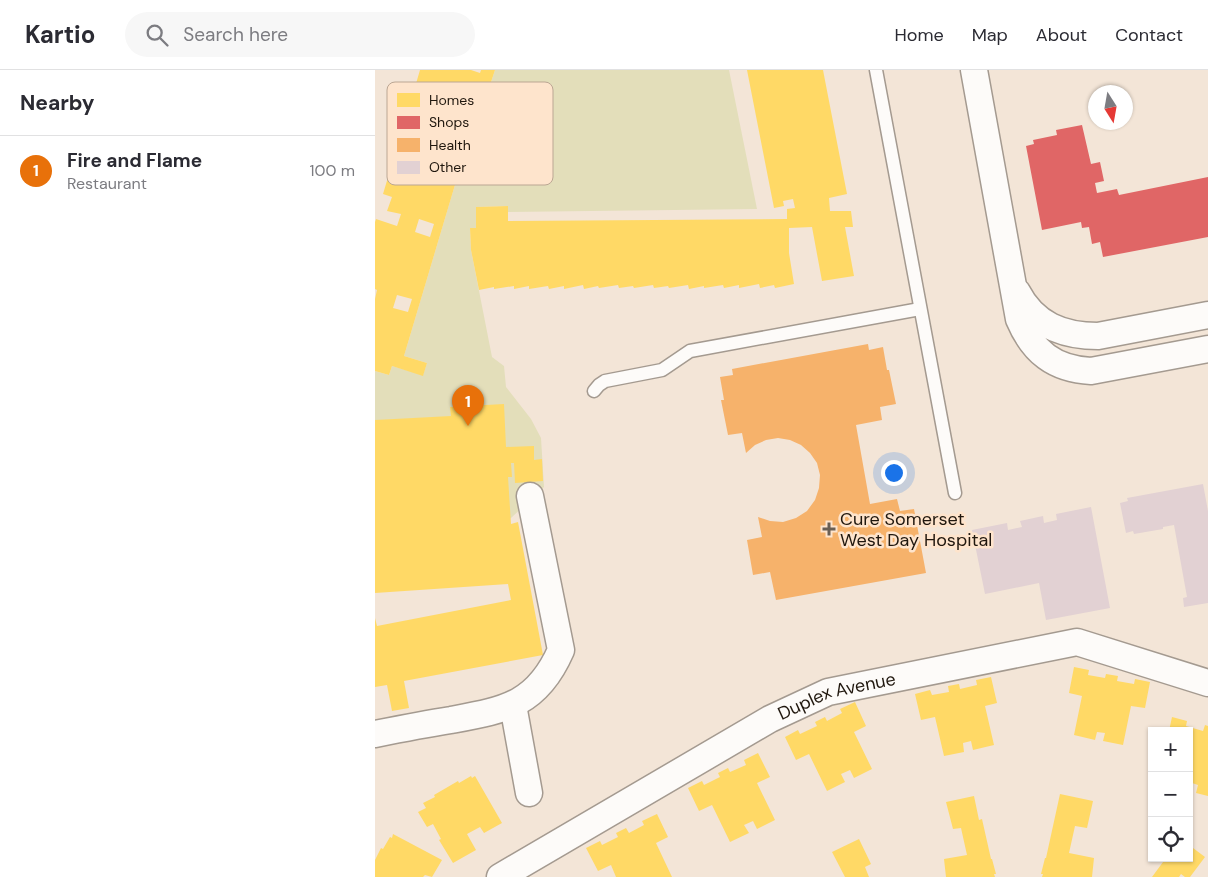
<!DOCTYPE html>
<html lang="en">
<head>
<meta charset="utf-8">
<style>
  :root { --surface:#fff; --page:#f7f7f7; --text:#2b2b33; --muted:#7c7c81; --line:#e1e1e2; --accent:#2563eb }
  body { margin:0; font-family:"DM Sans",sans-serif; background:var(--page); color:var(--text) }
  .controls { position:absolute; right:15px; bottom:15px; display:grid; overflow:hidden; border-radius:0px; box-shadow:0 1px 4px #0004 }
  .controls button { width:45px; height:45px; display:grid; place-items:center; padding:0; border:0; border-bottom:1px solid var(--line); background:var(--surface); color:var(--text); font:25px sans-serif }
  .compass { position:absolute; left:713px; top:15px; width:45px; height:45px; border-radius:50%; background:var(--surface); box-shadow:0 1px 4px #0004; rotate:169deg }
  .you { position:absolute; left:518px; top:402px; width:18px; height:18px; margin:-12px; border:4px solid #fff; border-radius:50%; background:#1a73e8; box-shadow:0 0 0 8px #1a73e833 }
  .badge { display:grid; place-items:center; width:32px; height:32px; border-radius:50%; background:var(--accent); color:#fff; font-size:16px; font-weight:700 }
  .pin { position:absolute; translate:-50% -41px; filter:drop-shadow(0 1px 2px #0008) }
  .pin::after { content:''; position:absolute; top:26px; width:18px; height:15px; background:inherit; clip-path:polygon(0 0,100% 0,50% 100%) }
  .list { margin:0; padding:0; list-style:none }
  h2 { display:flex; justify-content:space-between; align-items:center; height:65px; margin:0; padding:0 20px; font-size:21px }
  h2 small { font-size:16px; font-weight:400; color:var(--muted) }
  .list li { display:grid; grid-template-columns:32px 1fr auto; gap:15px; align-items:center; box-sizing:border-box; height:70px; padding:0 20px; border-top:1px solid var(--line) }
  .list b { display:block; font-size:19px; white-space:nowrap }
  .list p { margin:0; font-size:16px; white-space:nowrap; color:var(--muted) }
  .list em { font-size:16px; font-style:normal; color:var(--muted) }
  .icon { flex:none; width:28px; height:28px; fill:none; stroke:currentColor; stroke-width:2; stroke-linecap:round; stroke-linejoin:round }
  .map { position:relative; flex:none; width:833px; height:807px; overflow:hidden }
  header { display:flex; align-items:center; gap:30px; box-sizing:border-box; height:70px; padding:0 25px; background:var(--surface); border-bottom:1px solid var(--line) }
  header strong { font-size:24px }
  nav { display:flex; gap:28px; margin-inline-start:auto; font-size:18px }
  .search { width:350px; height:45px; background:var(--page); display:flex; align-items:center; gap:12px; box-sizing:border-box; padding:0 18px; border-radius:28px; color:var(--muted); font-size:19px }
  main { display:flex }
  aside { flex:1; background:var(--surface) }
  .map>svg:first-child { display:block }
  .green { fill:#e3deba }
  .homes { fill:#ffd966; fill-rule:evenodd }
  .shops { fill:#e06666 }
  .health { fill:#f6b26b }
  .building { fill:#e2d1d3 }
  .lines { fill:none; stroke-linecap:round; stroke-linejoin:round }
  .service-casing { stroke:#a49a90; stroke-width:15 }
  .minor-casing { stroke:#a49a90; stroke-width:29 }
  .service { stroke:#fdfbf9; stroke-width:12 }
  .minor { stroke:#fdfbf9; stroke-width:26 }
  .poi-dot { fill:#6a5f54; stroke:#fee4cc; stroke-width:2 }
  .labels { text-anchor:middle; stroke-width:5; stroke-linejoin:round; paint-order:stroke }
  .poi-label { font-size:18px; fill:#20170e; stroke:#fee4cc; text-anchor:start }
  .street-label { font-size:18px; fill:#20170e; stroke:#fee4cc }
  .key { fill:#fee4cc; stroke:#bba693; stroke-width:1 }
  .key-label { font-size:14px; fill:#20170e }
</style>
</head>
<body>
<header>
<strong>Kartio</strong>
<div class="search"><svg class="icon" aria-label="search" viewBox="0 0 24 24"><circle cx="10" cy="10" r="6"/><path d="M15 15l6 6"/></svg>Search here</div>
<nav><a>Home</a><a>Map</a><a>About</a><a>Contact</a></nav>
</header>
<main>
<aside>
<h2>Nearby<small></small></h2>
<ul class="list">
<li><span class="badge" style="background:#e8710a">1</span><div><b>Fire and Flame</b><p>Restaurant</p></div><em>100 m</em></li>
</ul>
</aside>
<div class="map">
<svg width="833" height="807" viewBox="0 0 833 807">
  <rect width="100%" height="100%" fill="#f3e5d7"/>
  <polygon class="green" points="120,0 354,0 382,139 133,142 133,136 101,137 101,158 95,158 96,180 117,287 129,296 131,317 156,349 166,368 169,417 136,448 0,456 0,301 14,305 17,296 48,305 52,293 29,286 85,98 92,100 102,67 95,65 109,16 114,18"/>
  <g class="homes">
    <path d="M45 0H96L105 3 106 0H120L114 18 109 16 95 65 102 67 92 100 85 98 29 286 52 293 48 306 17 296 14 305 0 301V229L2 220 0 219V152L1 149 22 156 26 144 12 141 17 127 8 124 23 74 45 80 47 73 66 79 64 86 76 90 83 67 70 63 68 70 50 65 52 58 30 51ZM44 149 59 154 55 167 40 162ZM22 225 37 229 33 242 18 238Z"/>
    <polygon points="372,0 448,0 472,124 454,128 455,141 476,141 478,157 470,157 479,206 447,211 437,157 414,158 414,183 419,214 400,218 399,215 385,218 384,214 364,218 364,215 349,218 348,215 329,218 329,216 314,219 313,215 294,218 293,216 279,218 278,215 259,218 258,216 244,218 243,215 224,218 223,216 209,219 208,215 189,219 189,216 174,219 173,216 154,219 154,216 139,219 139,216 119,219 119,217 104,220 96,180 95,158 101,158 101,137 133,136 133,151 412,149 412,139 420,138 418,129 408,131 409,136 399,138"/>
    <polygon points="129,334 131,377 159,376 159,390 167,389 168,411 140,413 139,393 136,393 137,407 133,407 136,454 143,452 168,585 29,611 34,638 17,641 12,615 0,617 0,548 2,556 136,530 133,514 0,523 0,350 76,346 75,337"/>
    <polygon points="699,597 714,600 713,605 730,608 731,604 743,606 742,611 759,614 760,609 775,612 770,638 756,636 748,675 728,671 730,663 722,662 720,670 699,665 707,626 694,623"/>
    <polygon points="616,607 622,633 610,636 619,675 598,680 596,671 588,673 589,682 569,686 560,647 546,650 540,624 555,620 557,625 574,622 573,616 584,614 585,619 602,615 601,610"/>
    <polygon points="480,632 491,656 479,662 497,699 479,708 475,700 466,704 470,712 452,721 434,684 421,690 410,667 423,660 425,664 442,656 440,652 450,647 452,651 467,643 465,639"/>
    <polygon points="797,647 812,651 811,656 828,661 830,655 833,656 833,726 821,723 823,715 814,712 814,661 794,661"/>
    <polygon points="383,683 395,707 382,713 400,750 382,759 378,751 369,755 374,763 355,772 337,735 324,741 313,718 327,711 329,715 345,707 343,703 353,698 355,702 371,695 369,690"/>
    <polygon points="96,706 97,708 100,706 127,753 109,763 105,757 92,764 101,780 78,793 64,770 66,769 58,754 52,757 43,742 51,738 48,733 60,727 59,725 83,711 84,713"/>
    <polygon points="685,724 718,731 712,758 700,756 694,783 719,788 717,807 667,807 668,804 666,804 670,788 671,788"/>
    <polygon points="599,726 604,750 607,749 616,789 617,789 621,804 619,804 620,807 571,807 569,789 592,785 586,758 578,759 571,732"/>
    <polygon points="282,744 293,767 281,773 297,807 241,807 236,795 223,801 211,778 225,771 227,775 243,767 241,763 251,758 254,763 269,755 267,751"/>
    <polygon points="18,764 67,790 57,807 50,805 48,807 0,807 0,790 6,778 8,779 15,767 17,768"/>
    <polygon points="484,769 496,794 490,797 494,807 470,807 457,782"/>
    <polygon points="814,775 830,787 815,807 810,807 806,804 804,807 777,807 791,788 814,788"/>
  </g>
  <polygon class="shops" points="707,55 716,94 725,92 729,111 720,113 722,123 742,119 744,125 833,107 833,167 728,187 725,172 717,174 714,157 707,158 706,152 667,160 651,76 659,74 658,70 682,65 681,60"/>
  <polygon class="health" points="493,274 494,280 508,277 512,300 514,300 521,334 505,337 507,350 481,355 495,434 522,429 525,441 539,439 551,503 401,530 395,502 378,505 372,470 387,467 383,447 395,451 408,452 421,448 432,441 440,430 444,418 445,405 442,393 435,383 426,375 415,370 403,368 391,370 380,375 371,383 367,363 353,365 346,330 349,330 345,307 358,305 357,299"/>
  <g class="building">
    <polygon points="828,414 833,441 833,533 809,537 808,528 812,527 799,455 788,457 788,459 759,464 758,461 751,463 745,433 753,431 752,428"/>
    <polygon points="716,437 735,538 671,550 664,513 610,524 597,460 632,453 633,460 647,457 645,451 668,446 669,453 682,450 681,444"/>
  </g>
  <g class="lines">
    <g class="service-casing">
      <g id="service">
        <polyline points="501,0 580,423"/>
        <polyline points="219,321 224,315 230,311 287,300 315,281 545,239"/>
      </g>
    </g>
    <g class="minor-casing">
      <g id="minor">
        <path d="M599 0 644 249C658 282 679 299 716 301L833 279"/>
        <path d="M642 222C659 255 688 266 723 266L833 245"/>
        <polyline points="138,635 154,723"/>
        <path d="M0 664C25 659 51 654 76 650 130 640 162 635 186 580L155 426"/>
        <path id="s1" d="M125 807 395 649 453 622 702 572 833 613"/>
      </g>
    </g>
    <use href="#service" class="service"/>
    <use href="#minor" class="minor"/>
  </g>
  <path class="poi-dot" d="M451.5 451.5h5v5h5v5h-5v5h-5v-5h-5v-5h5z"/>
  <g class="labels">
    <g class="poi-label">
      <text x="465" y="455">Cure Somerset<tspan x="465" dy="21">West Day Hospital</tspan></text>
    </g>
    <g class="street-label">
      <text dy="6" stroke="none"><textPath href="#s1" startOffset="384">Duplex Avenue</textPath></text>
    </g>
  </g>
  <rect x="12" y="12" width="166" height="103" rx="8" class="key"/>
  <rect x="22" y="23" width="23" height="14" fill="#ffd966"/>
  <rect x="22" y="46" width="23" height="13" fill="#e06666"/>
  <rect x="22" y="68" width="23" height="14" fill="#f6b26b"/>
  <rect x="22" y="91" width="23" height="13" fill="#e2d1d3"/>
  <g class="key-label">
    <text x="54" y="35">Homes</text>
    <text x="54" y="57">Shops</text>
    <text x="54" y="80">Health</text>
    <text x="54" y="102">Other</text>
  </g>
</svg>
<div class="controls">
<button>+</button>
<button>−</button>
<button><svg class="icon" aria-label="locate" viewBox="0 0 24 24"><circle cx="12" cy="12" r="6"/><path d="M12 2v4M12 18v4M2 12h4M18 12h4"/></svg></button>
</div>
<svg class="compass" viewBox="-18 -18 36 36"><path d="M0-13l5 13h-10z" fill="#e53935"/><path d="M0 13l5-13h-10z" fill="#7c7c81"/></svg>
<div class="you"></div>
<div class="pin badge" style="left:93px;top:356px;background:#e8710a">1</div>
</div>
</main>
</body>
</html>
